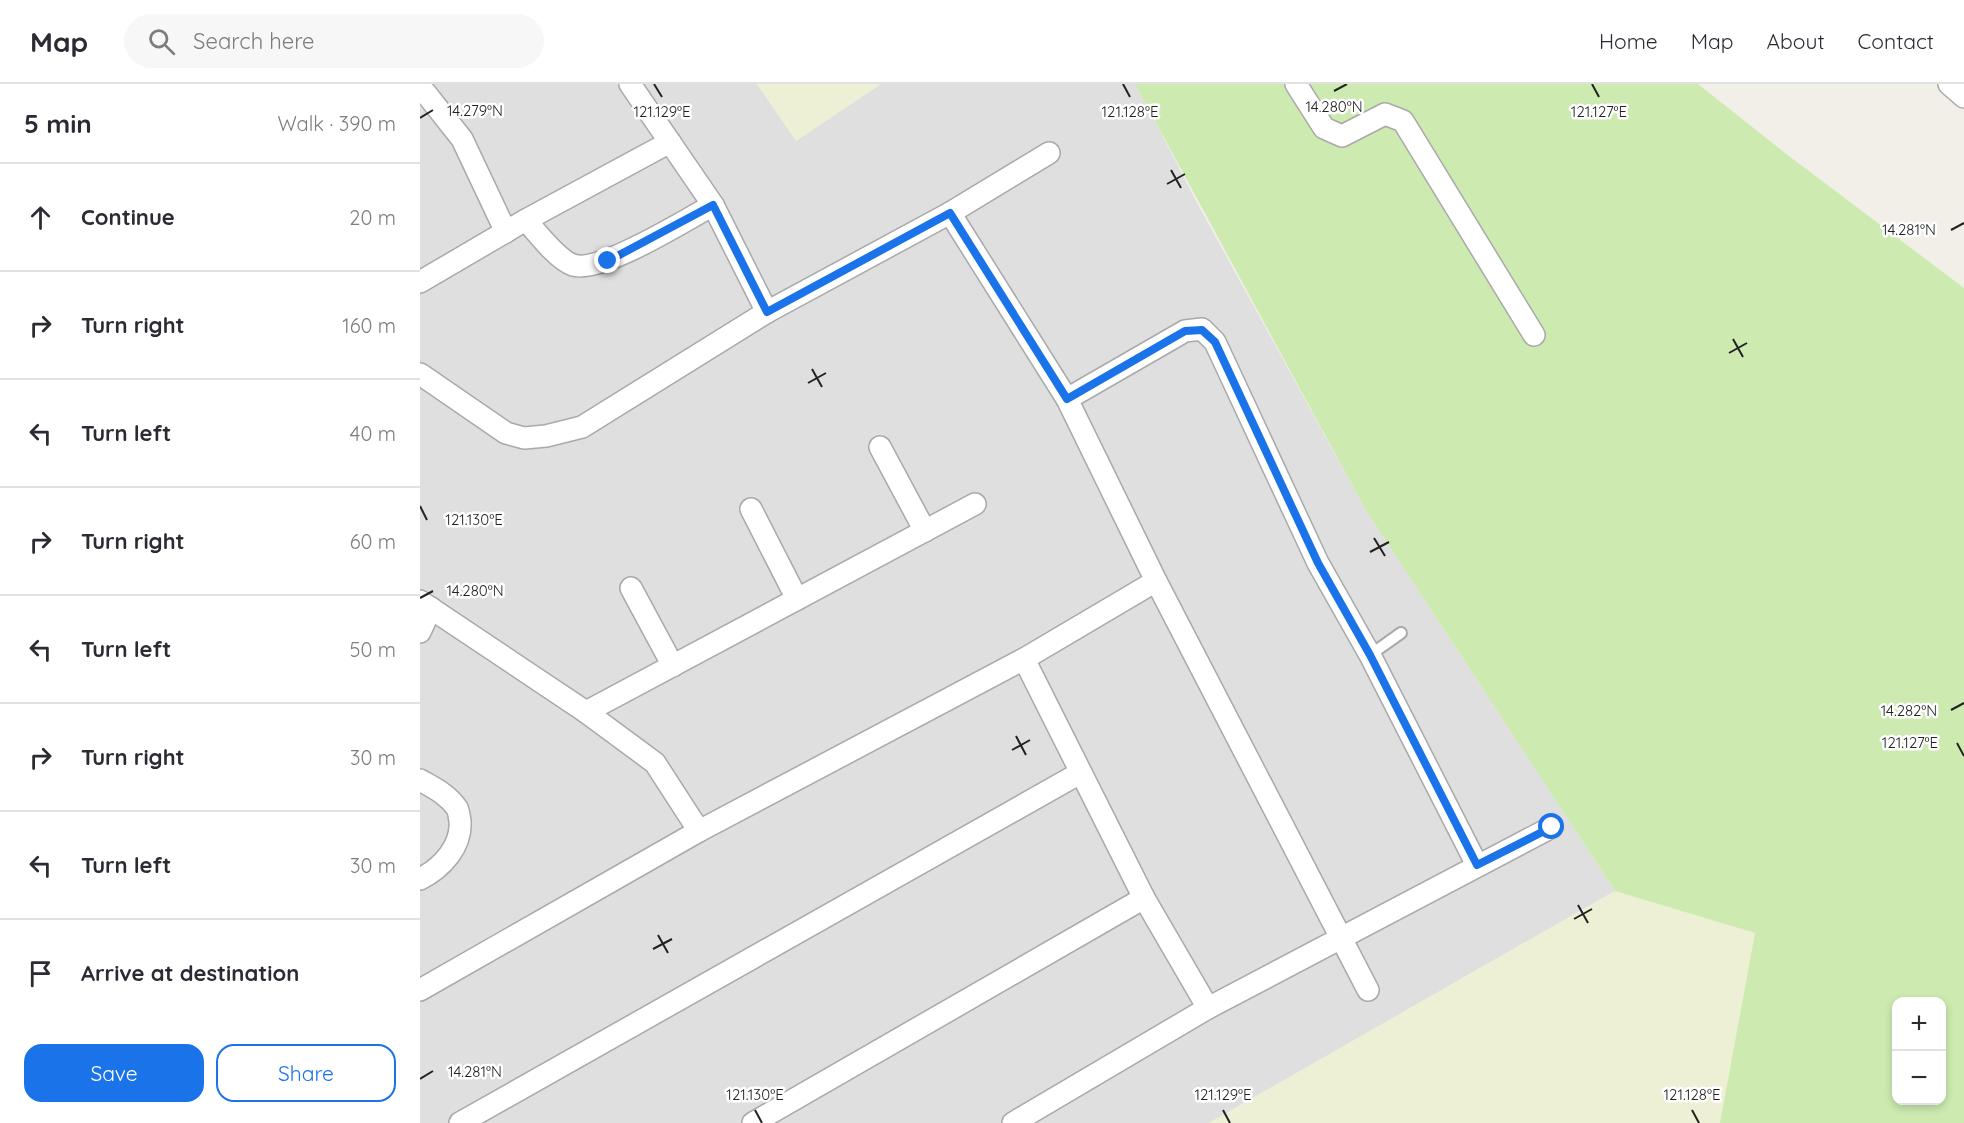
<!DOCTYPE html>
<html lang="en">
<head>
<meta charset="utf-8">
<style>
  :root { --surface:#fff; --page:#f7f7f7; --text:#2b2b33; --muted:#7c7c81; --line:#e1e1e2; --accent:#1a73e8 }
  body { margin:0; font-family:Quicksand,sans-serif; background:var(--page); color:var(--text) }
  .controls { position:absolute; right:18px; bottom:18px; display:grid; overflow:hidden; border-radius:12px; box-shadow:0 3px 9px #0003 }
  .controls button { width:54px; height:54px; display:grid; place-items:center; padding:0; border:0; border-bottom:2px solid var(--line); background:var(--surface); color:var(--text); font:30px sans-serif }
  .stop { position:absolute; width:18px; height:18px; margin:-14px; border:4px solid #1a73e8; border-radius:50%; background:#fff }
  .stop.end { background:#1a73e8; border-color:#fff; box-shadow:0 2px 6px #0008 }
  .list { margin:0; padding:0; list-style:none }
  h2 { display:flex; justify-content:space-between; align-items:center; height:78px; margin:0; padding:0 24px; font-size:26px }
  h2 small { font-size:20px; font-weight:400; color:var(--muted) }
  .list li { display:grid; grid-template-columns:39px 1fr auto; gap:18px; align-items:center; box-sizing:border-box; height:108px; padding:0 24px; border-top:2px solid var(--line) }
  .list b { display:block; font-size:22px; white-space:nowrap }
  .list em { font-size:20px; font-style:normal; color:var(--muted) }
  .actions { display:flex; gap:12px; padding:18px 24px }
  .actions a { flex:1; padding:14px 0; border:2px solid var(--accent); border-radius:18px; text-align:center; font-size:21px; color:var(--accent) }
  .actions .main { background:var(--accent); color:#fff }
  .icon { flex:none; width:33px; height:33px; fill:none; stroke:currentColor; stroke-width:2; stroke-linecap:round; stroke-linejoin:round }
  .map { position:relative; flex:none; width:1544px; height:1039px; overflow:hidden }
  header { display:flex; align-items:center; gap:36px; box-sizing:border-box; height:84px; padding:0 30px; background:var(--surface); border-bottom:2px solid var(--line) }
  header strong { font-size:28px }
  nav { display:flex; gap:33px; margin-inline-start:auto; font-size:21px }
  .search { width:420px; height:54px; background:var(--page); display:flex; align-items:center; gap:15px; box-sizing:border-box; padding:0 21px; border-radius:33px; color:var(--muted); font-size:22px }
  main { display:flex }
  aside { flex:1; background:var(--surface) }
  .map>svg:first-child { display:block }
  .residential { fill:#e0dfdf }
  .farmland { fill:#eef0d5 }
  .grass { fill:#cdebb0; fill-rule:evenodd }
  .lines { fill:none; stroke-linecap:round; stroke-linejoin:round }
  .lane-casing { stroke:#a9a9a9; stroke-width:14 }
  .street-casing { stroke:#a9a9a9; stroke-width:24 }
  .lane { stroke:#fff; stroke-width:10 }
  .street { stroke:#fff; stroke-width:21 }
  .route { stroke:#1a73e8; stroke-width:8 }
  .ticks { fill:none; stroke:#222; stroke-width:2 }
  .ticks-label { font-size:15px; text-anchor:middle; fill:#222; stroke:#fff; stroke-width:5; stroke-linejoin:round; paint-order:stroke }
</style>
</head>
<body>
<header>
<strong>Map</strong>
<div class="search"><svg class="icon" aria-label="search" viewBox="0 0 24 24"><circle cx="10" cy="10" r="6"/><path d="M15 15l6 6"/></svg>Search here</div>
<nav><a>Home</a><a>Map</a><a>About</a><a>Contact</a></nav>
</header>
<main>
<aside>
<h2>5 min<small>Walk · 390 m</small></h2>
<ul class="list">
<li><svg class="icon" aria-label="ahead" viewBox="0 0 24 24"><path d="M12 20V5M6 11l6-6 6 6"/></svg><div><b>Continue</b></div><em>20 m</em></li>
<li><svg class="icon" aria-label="right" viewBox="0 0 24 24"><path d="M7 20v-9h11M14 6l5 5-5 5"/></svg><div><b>Turn right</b></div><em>160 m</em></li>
<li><svg class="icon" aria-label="left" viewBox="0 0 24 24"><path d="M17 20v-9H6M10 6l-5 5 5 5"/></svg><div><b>Turn left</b></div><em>40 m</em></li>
<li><svg class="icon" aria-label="right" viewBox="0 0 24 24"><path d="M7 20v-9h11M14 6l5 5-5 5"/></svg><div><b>Turn right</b></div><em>60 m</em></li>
<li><svg class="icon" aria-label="left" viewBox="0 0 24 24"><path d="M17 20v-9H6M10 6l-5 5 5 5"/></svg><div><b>Turn left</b></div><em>50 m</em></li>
<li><svg class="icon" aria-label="right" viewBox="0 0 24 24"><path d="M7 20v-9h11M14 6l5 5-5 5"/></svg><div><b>Turn right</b></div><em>30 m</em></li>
<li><svg class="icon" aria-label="left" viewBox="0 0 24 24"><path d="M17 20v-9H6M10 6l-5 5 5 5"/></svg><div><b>Turn left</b></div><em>30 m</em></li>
<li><svg class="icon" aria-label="arrive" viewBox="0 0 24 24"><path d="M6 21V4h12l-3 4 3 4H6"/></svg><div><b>Arrive at destination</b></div></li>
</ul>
<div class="actions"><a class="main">Save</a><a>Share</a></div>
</aside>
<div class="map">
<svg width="1544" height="1039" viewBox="0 0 1544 1039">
  <rect width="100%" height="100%" fill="#f2efe9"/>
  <polygon class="residential" points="0,0 337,0 376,56 461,0 716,0 776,117 945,425 1195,807 789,1039 0,1039"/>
  <g class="farmland">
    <polygon points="337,0 461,0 376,57"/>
    <polygon points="1195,807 1335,849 1300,1039 789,1039"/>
  </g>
  <path class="grass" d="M715 0H1278L1369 72 1544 204V1039H1300L1335 849 1195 807 945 425ZM1476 918H1522V1016H1476Z"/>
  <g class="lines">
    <g class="lane-casing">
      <polyline id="lane" points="950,571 981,549"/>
    </g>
    <g class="street-casing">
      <g id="street">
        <polyline points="210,0 293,121 347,228"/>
        <polyline points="876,0 904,44 922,52 965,30 983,37 1114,251"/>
        <polyline points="1529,0 1544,13"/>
        <polyline points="0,2 42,55 86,148"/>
        <polyline points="530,129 647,315 736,497 948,906"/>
        <path d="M106 136C117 149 138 176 153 181 180 190 266 136 293 121"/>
        <polyline points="0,198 104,137 250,58"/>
        <polyline points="0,290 86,349 104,354 126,352 162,343 347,228 530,129 629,69"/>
        <polyline points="647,315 765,247 782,245 795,258 898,479 950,571 1057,781"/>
        <polyline points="460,363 505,447"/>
        <polyline points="331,425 377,515"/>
        <polyline points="211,504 253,582"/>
        <polyline points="0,517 166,628 235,679 279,747"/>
        <polyline points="0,548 11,524"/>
        <polyline points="604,575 724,814 788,924"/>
        <polyline points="166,628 555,420"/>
        <path d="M0 696C14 704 27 710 37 724 39 728 39 732 40 737 42 762 22 784 0 795"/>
        <polyline points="0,906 279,747 604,575 736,497"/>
        <polyline points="40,1039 660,689"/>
        <polyline points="333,1039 724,814"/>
        <polyline points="593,1039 788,924 1132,743"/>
      </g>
    </g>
    <use href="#lane" class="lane"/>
    <use href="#street" class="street"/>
  </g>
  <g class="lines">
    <polyline class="route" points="188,177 293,121 347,228 530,129 647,315 765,247 782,246 795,258 898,479 950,571 1057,781 1132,743"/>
  </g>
  <path class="ticks" d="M234 0 242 13M703 0 710 13M1172 0 1179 13M914 7 927 0M0 34 13 26M751 86 761 104M747 100 765 90M1531 146 1544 139M1313 255 1323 273M1309 269 1327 259M392 285 402 303M388 299 406 289M0 422 7 436M954 454 965 472M950 468 969 458M0 514 13 507M1531 626 1544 619M596 652 606 671M1537 659 1544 672M592 666 610 656M1158 821 1168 839M1154 835 1172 825M238 851 248 869M233 865 252 855M0 995 13 987M335 1026 342 1039M803 1026 810 1039M1272 1026 1279 1039"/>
  <g class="ticks-label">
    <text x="914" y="28">14.280°N</text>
    <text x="55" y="32">14.279°N</text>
    <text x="242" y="33">121.129°E</text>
    <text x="710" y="33">121.128°E</text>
    <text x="1179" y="33">121.127°E</text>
    <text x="1489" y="151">14.281°N</text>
    <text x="54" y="441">121.130°E</text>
    <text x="55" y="512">14.280°N</text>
    <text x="1489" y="632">14.282°N</text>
    <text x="1490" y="664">121.127°E</text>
    <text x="55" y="993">14.281°N</text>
    <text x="335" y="1016">121.130°E</text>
    <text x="803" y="1016">121.129°E</text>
    <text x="1272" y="1016">121.128°E</text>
  </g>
</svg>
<div class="controls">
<button>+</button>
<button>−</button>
</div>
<div class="stop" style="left:1132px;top:743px"></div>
<div class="stop end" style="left:188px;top:177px"></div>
</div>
</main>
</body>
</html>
